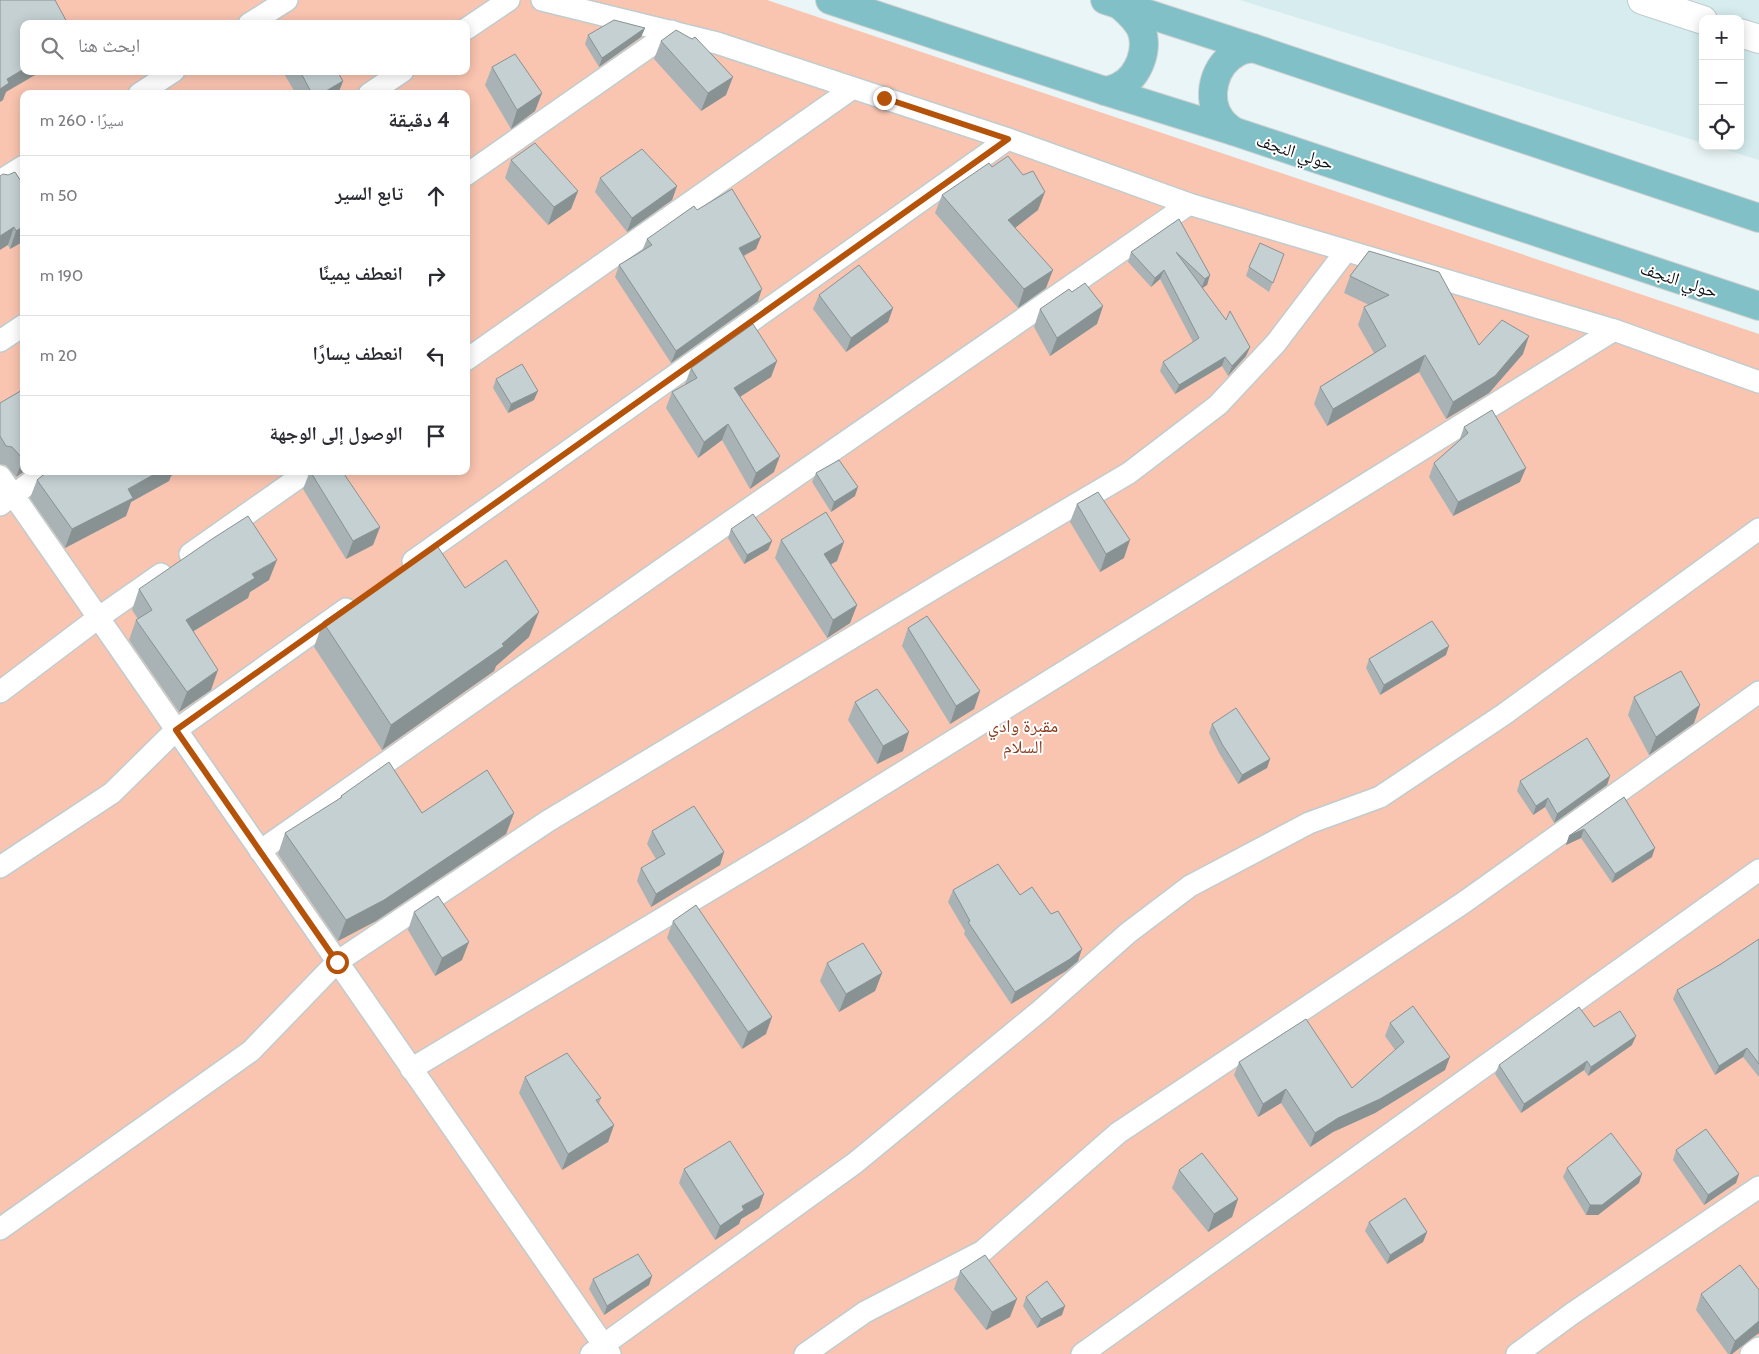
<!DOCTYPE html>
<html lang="ar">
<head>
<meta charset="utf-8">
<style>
  :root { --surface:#fff; --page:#f7f7f7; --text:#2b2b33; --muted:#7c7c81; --line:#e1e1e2 }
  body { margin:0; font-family:Cabin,"Noto Naskh Arabic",sans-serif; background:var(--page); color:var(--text); direction:rtl }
  .controls { position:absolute; right:15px; top:15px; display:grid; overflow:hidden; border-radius:10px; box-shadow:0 2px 12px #0003 }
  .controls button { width:45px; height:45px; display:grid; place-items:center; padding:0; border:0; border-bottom:1px solid var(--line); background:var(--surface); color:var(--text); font:25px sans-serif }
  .stop { position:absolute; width:15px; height:15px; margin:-11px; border:4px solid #b45309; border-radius:50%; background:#fff }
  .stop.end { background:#b45309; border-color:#fff; box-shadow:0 1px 5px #0008 }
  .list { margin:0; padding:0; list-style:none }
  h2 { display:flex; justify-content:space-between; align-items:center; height:65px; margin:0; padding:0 20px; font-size:21px }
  h2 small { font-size:16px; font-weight:400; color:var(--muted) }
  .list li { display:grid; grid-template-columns:32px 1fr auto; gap:15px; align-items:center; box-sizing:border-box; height:80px; padding:0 20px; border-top:1px solid var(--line) }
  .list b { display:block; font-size:19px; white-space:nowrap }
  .list em { font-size:16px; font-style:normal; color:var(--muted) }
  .icon { flex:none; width:28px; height:28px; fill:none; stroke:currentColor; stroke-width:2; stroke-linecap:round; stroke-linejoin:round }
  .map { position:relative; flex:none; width:1759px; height:1354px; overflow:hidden; direction:ltr }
  .search { position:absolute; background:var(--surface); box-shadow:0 2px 12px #0003; left:20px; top:20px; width:450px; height:55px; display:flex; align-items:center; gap:12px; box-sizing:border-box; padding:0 18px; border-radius:10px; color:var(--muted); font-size:19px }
  .panel { position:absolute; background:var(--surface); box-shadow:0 2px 12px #0003; left:20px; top:90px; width:450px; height:385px; border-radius:10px; direction:rtl }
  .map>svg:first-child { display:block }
  .built { fill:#d6ecee }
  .green { fill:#f9c4b0; fill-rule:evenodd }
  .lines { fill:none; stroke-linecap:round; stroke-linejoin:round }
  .service-casing { stroke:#c0cccd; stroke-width:24 }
  .minor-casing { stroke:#c0cccd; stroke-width:30 }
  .primary-casing { stroke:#cfd0d0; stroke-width:30 }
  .service { stroke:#fff; stroke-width:21 }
  .minor { stroke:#fff; stroke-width:28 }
  .primary { stroke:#81c0c6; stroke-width:28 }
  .wall { fill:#a9b3b5 }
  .shaded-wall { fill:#899293 }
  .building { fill:#c4d0d2; stroke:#899293 }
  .route { stroke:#b45309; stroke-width:6 }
  .labels { text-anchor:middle; stroke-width:4; stroke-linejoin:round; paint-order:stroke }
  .street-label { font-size:18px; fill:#101515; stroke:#fff }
  .park-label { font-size:18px; fill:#8a3d1d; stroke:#fff }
</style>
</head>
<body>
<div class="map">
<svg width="1759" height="1354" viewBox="0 0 1759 1354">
  <rect width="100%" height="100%" fill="#e9f5f6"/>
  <polygon class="built" points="1240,0 1759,0 1759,160 1714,146 1740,146 1740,19 1703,19 1703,143"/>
  <path class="green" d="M0 0H767L1759 334V1354H0ZM24 24H466V71H24ZM24 94H466V471H24Z"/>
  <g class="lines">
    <g class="service-casing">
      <g id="service">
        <polyline points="542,0 717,43 1008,139 1189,204 1614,330 1759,382"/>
        <polyline points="249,24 287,0"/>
        <polyline points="466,29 509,0"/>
        <polyline points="139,94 174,71"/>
        <polyline points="369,94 403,71"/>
        <polyline points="466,175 672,31"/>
        <polyline points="0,181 24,166"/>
        <polyline points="0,341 24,325"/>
        <polyline points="466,360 853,88"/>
        <polyline points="0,476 610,1354"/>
        <polyline points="0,505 46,471"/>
        <polyline points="190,554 308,471"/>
        <polyline points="413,561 1008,139"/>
        <polyline points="0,692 98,618 161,574"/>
        <polyline points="260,851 672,562 1189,204"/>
        <polyline points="0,867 112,793 176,730 346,609"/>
        <polyline points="411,1069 800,836 1614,330"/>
        <polyline points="0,1229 251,1051 337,962 548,821 946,581 1129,473 1218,405 1276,343 1346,251"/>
        <polyline points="591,1354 855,1163 1041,1010 1128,933 1190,886 1309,823 1380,797 1503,715 1759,529"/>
        <polyline points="805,1354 865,1312 983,1251 1118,1133 1463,903 1759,692"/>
        <polyline points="1082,1354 1759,870"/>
        <polyline points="1517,1354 1573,1313 1759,1187"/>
        <polyline points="1751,1354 1759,1348"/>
      </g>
    </g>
    <g class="minor-casing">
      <g id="minor">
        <polyline points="1642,0 1703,20"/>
        <polyline points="1740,33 1759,39"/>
      </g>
    </g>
    <g class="primary-casing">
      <g id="primary">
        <polyline points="830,0 1105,91 1233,131 1759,306"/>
        <polyline points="1105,0 1253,48 1759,218"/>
        <path d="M1105 91C1110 90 1115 89 1120 86 1139 76 1149 49 1141 29 1136 19 1129 13 1121 6"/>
        <path d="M1233 131C1229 128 1224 124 1221 120 1205 98 1214 64 1238 52 1242 50 1248 49 1253 48"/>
      </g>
    </g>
    <use href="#service" class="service"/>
    <use href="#minor" class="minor"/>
    <use href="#primary" class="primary"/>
  </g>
  <g class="wall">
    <polygon points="645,28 641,37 599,67 585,44 588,35"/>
    <polygon points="661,41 726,95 701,111 654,59"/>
    <polygon points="492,67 542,93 535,111 511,129 485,85"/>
    <polygon points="284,71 337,71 343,81 338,94 296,94 283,72"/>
    <polygon points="511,160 578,191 571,209 548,225 505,178"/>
    <polygon points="600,178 677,186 672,200 627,232 595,192"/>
    <polygon points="24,186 24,241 10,249 8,245"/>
    <polygon points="942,195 1038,210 1015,228 1046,288 1018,308 935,213"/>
    <polygon points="1179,219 1210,275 1207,285 1202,288 1226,320 1250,347 1246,356 1228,376 1222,366 1175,394 1160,371 1163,362 1193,342 1160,279 1151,287 1128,262 1131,252"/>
    <polygon points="647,239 756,249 744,256 758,301 671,363 615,277 619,265 642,251"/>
    <polygon points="1369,251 1479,345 1523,354 1489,393 1446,419 1419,372 1327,426 1314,404 1320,387 1374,353 1358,325 1364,307 1369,305 1344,293 1350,276"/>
    <polygon points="1284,254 1269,292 1246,276 1249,267"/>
    <polygon points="819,295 893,308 888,322 846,352 813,309"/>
    <polygon points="1103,306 1097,324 1050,356 1034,327 1040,309"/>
    <polygon points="777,361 771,377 740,396 774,472 750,489 722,440 698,458 666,408 672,392 685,385 685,384 691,368"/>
    <polygon points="496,379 534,400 508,413 493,388"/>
    <polygon points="24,389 24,471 16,477 6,465 0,464 0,403"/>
    <polygon points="1464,427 1520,482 1453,516 1429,477 1434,463 1459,441"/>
    <polygon points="48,471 179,471 171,476 169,481 131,502 126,516 65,548 30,498 37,480"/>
    <polygon points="310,471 380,527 373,545 346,559 303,489"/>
    <polygon points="816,473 855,496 831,512 812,482"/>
    <polygon points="1077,504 1124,558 1100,572 1070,522"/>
    <polygon points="731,529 772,541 768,550 744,564 728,538"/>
    <polygon points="781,540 837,561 830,564 857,605 850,623 827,638 775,558"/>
    <polygon points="269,580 250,592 248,598 193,631 211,690 179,712 129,640 136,620 138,619 132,610 139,589"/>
    <polygon points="465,588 529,637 496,666 494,671 382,750 314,647 323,622"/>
    <polygon points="908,628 980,691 974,709 950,724 902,646"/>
    <polygon points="1446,655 1380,695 1366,668 1369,659"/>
    <polygon points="1634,697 1700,705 1694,723 1649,755 1628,715"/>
    <polygon points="855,702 903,751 877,764 848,720"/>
    <polygon points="1212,724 1270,759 1267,768 1238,784 1219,753 1209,733"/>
    <polygon points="1610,776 1607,785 1554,823 1545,807 1533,815 1517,791 1520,781"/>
    <polygon points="341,796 422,813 514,813 506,834 376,921 338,941 278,854 285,833 340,799"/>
    <polygon points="1624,797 1652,857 1612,883 1581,838 1566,845 1569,836"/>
    <polygon points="652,831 724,852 720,865 651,907 637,881 641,868 656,859 647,844"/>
    <polygon points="953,890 1020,895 1051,914 1078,961 1066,971 1011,1004 964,934 965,931 948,902"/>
    <polygon points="414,912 462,960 435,976 408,930"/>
    <polygon points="673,921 766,1034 742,1049 667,938"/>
    <polygon points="1759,939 1759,1077 1743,1057 1715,1075 1673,999 1677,990 1721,964"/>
    <polygon points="827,963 882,973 875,991 839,1012 820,981"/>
    <polygon points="1390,1023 1445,1070 1375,1113 1333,1132 1310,1147 1281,1103 1258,1117 1234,1075 1239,1062 1352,1088 1395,1050 1385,1036"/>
    <polygon points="1594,1027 1632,1045 1588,1076 1584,1070 1521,1113 1495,1074 1499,1065"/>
    <polygon points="525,1077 601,1098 599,1103 614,1125 608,1142 562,1170 519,1093"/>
    <polygon points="1676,1150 1739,1174 1736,1183 1704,1205 1673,1160"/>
    <polygon points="1567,1168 1639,1183 1598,1215 1586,1215 1563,1177"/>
    <polygon points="684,1169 764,1194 759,1208 741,1219 739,1224 715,1240 679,1183"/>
    <polygon points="1179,1170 1238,1199 1232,1217 1208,1232 1172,1188"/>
    <polygon points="1369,1222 1427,1232 1423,1242 1387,1264 1365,1231"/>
    <polygon points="960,1271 1010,1317 986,1330 954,1289"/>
    <polygon points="652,1276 649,1285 604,1315 589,1289 593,1279"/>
    <polygon points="1759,1290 1759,1333 1752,1338 1732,1354 1728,1354 1696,1310 1701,1294"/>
    <polygon points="1026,1297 1062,1315 1037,1328 1023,1306"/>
  </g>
  <g class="shaded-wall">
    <polygon points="645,28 641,37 599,67 602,58"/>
    <polygon points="24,69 24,71 42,71 6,92 3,100 0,102 0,89 7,79"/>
    <polygon points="733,77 726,95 701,111 708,93"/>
    <polygon points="343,81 338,94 321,94"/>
    <polygon points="542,93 535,111 511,129 517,110"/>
    <polygon points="677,186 672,200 627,232 632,218"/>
    <polygon points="578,191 571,209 548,225 554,207"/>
    <polygon points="1045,192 1038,210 1002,238 1008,220"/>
    <polygon points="24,226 24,241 10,249 16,231"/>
    <polygon points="14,227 8,245 0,250 0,236"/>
    <polygon points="761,237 756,249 735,260 739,248"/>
    <polygon points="1053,270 1046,288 1018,308 1024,289"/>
    <polygon points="1164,270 1160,279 1151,287 1155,278"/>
    <polygon points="1210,275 1207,285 1201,289 1205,279"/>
    <polygon points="762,289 758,301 671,363 676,351"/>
    <polygon points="1103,306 1097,324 1050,356 1057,338"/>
    <polygon points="893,308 888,322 846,352 851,338"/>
    <polygon points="1529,336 1523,354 1489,393 1446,419 1453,402"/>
    <polygon points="1250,347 1246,356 1228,376 1232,366"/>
    <polygon points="1425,355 1419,372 1327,426 1333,409"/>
    <polygon points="1225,357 1222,366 1175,394 1179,385"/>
    <polygon points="777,361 771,377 729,404 734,388"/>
    <polygon points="538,391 534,400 508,413 511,404"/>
    <polygon points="728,424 722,440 698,458 704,442"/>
    <polygon points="780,456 774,472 750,489 756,473"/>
    <polygon points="23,459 24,459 24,471 25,471 16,477"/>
    <polygon points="1526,468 1520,482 1453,516 1458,502"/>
    <polygon points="160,471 179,471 171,476 169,481 131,502 126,516 65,548 72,529 128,489"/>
    <polygon points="858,487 855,496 831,512 834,502"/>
    <polygon points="380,527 373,545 346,559 353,541"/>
    <polygon points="1130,540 1124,558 1100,572 1106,554"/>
    <polygon points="772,541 768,550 744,564 747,555"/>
    <polygon points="844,542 837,561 817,572 824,554"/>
    <polygon points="277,560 269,580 250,592 248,598 179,640 186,620 252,574"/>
    <polygon points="857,605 850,623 827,638 833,620"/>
    <polygon points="539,612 529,637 496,666 494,671 382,750 391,725 502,644"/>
    <polygon points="1449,646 1446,655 1380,695 1384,685"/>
    <polygon points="218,670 211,690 179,712 187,692"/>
    <polygon points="980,691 974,709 950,724 956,706"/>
    <polygon points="1700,705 1694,723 1649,755 1656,737"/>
    <polygon points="909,732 903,751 877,764 883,746"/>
    <polygon points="1270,759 1267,768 1238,784 1242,775"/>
    <polygon points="1610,776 1607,785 1554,823 1557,814"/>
    <polygon points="1548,798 1545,807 1533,815 1536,806"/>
    <polygon points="514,813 506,834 376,921 338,941 346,920"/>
    <polygon points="1584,829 1581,838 1566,845 1569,836"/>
    <polygon points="1655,848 1652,857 1612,883 1615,874"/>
    <polygon points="724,852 720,865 651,907 656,894"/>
    <polygon points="469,942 462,960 435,976 442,958"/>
    <polygon points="1082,949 1078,961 1066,971 1011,1004 1015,992"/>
    <polygon points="882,973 875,991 839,1012 846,994"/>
    <polygon points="772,1017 766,1034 742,1049 748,1032"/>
    <polygon points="1636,1036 1632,1045 1588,1076 1591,1067"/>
    <polygon points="1747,1048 1743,1057 1715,1075 1719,1066"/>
    <polygon points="1450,1057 1445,1070 1375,1113 1333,1132 1310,1147 1315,1133 1338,1118"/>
    <polygon points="1587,1061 1584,1070 1521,1113 1524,1104"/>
    <polygon points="1286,1089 1281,1103 1258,1117 1263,1104"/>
    <polygon points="614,1125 608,1142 562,1170 568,1154"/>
    <polygon points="1642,1174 1639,1183 1598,1215 1586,1215 1590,1205"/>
    <polygon points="1739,1174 1736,1183 1704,1205 1708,1195"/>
    <polygon points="764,1194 759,1208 741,1219 739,1224 715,1240 720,1226 742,1206"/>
    <polygon points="1238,1199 1232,1217 1208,1232 1214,1214"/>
    <polygon points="1427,1232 1423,1242 1387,1264 1390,1255"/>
    <polygon points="652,1276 649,1285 604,1315 607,1306"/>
    <polygon points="1017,1299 1010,1317 986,1330 992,1312"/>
    <polygon points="1065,1306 1062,1315 1037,1328 1041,1319"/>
    <polygon points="1759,1321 1759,1333 1752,1338 1732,1354 1730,1354 1735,1341"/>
  </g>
  <g class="building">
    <polygon points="0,0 55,0 68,24 24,24 24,69 7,79 9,83 0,89"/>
    <polygon points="614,20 645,28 602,58 588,35"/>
    <polygon points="676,30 692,39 695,37 733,77 708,93 661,41"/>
    <polygon points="515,54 542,93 517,110 492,67"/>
    <polygon points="300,71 337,71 343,81 321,94 312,94"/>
    <polygon points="535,143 578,191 554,207 511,160"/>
    <polygon points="642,149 677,186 632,218 600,178"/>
    <polygon points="1008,156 1023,175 1033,171 1045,192 1008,220 1053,270 1024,289 942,195 989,163 992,167"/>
    <polygon points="15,172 24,186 24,226 16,231 14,227 0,236 0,176 3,174 8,175"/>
    <polygon points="732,189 761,237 739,248 762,289 676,351 619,265 652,245 647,239 694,206 697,210"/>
    <polygon points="1179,219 1210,275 1205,279 1176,252 1226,320 1230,311 1250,347 1232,366 1225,357 1179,385 1163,362 1199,338 1164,270 1155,278 1131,252"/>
    <polygon points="1260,243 1284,254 1273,283 1249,267"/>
    <polygon points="1369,251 1439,272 1479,345 1502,320 1529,336 1495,376 1453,402 1425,355 1333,409 1320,387 1386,346 1364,307 1389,295 1350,276"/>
    <polygon points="859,265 893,308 851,338 819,295"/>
    <polygon points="1085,283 1103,306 1057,338 1040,309 1069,289 1072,292"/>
    <polygon points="753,324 777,361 734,388 780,456 756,473 728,424 704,442 672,392 697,378 691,368"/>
    <polygon points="522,364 538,391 511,404 496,379"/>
    <polygon points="24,389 24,459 23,459 12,447 6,446 0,436 0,403"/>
    <polygon points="1492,410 1526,468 1458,502 1434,463 1468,433 1464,427"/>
    <polygon points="839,460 858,487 834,502 816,473"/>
    <polygon points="48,471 160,471 128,489 133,498 72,529 37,480"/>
    <polygon points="310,471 342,471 380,527 353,541"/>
    <polygon points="1098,492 1130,540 1106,554 1077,504"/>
    <polygon points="826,512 844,542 824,554 857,605 833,620 781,540"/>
    <polygon points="753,514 772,541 747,555 731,529"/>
    <polygon points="248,516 277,560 252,574 255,578 186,620 218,670 187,692 136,620 152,610 139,589 212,539"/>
    <polygon points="436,544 465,588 506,560 539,612 502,644 504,646 391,725 323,622"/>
    <polygon points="927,616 980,691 956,706 908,628"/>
    <polygon points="1432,621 1449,646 1384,685 1369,659"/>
    <polygon points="1681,671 1700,705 1656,737 1634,697"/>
    <polygon points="877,689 909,732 883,746 855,702"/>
    <polygon points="1236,708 1270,759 1242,775 1222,744 1212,724"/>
    <polygon points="1587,738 1610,776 1557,814 1548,798 1536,806 1520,781"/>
    <polygon points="389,762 422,813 487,770 514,813 384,900 346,920 285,833 342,797 341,796"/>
    <polygon points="1624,797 1655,848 1615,874 1584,829 1569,836"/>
    <polygon points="694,806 724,852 656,894 641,868 665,854 652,831"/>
    <polygon points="998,864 1020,895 1032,887 1051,914 1058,911 1082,949 1070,959 1015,992 968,922 970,921 953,890"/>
    <polygon points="438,896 469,942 442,958 414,912"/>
    <polygon points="696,905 772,1017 748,1032 673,921"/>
    <polygon points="1759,939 1759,1064 1747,1048 1719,1066 1677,990 1721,964"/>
    <polygon points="863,943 882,973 846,994 827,963"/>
    <polygon points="1413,1006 1450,1057 1380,1099 1338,1118 1315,1133 1286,1089 1263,1104 1239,1062 1306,1019 1352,1088 1404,1042 1390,1023"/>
    <polygon points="1579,1007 1594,1027 1620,1011 1636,1036 1591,1067 1587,1061 1524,1104 1499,1065"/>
    <polygon points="567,1053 601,1098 596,1100 614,1125 568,1154 525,1077"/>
    <polygon points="1706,1129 1739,1174 1708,1195 1676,1150"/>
    <polygon points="1611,1133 1642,1174 1602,1205 1590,1205 1567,1168"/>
    <polygon points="730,1141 764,1194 742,1206 744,1210 720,1226 684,1169"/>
    <polygon points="1202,1153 1238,1199 1214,1214 1179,1170"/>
    <polygon points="1405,1198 1427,1232 1390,1255 1369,1222"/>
    <polygon points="638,1254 652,1276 607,1306 593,1279"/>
    <polygon points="985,1255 1017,1299 992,1312 960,1271"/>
    <polygon points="1740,1265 1759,1290 1759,1321 1735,1341 1701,1294"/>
    <polygon points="1047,1281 1065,1306 1041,1319 1026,1297"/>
  </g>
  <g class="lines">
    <polyline class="route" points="337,962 176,730 1008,139 884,98"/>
  </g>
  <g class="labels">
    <g class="street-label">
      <text transform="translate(1295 152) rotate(18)" y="6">حولي النجف</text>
      <text transform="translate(1679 280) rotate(18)" y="6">حولي النجف</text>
    </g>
    <g class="park-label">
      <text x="1023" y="732">مقبرة وادي<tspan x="1023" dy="21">السلام</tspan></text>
    </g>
  </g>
</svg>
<div class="controls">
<button>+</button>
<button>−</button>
<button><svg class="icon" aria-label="locate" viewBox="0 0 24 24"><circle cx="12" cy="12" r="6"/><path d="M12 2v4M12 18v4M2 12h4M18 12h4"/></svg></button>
</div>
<div class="stop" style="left:337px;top:962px"></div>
<div class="stop end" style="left:884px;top:98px"></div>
<div class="search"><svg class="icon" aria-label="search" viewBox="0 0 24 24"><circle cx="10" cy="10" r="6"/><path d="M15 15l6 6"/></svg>ابحث هنا</div>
<section class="panel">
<h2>4 دقيقة<small>سيرًا · 260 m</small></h2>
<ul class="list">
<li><svg class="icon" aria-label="ahead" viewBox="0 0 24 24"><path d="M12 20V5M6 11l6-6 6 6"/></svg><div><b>تابع السير</b></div><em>50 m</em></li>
<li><svg class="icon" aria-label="right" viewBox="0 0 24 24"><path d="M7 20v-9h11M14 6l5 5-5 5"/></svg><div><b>انعطف يمينًا</b></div><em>190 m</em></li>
<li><svg class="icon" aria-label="left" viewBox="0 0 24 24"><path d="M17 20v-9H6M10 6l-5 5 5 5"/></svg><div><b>انعطف يسارًا</b></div><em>20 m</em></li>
<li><svg class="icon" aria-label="arrive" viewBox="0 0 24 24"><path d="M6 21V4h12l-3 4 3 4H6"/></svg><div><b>الوصول إلى الوجهة</b></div></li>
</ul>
</section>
</div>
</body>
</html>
